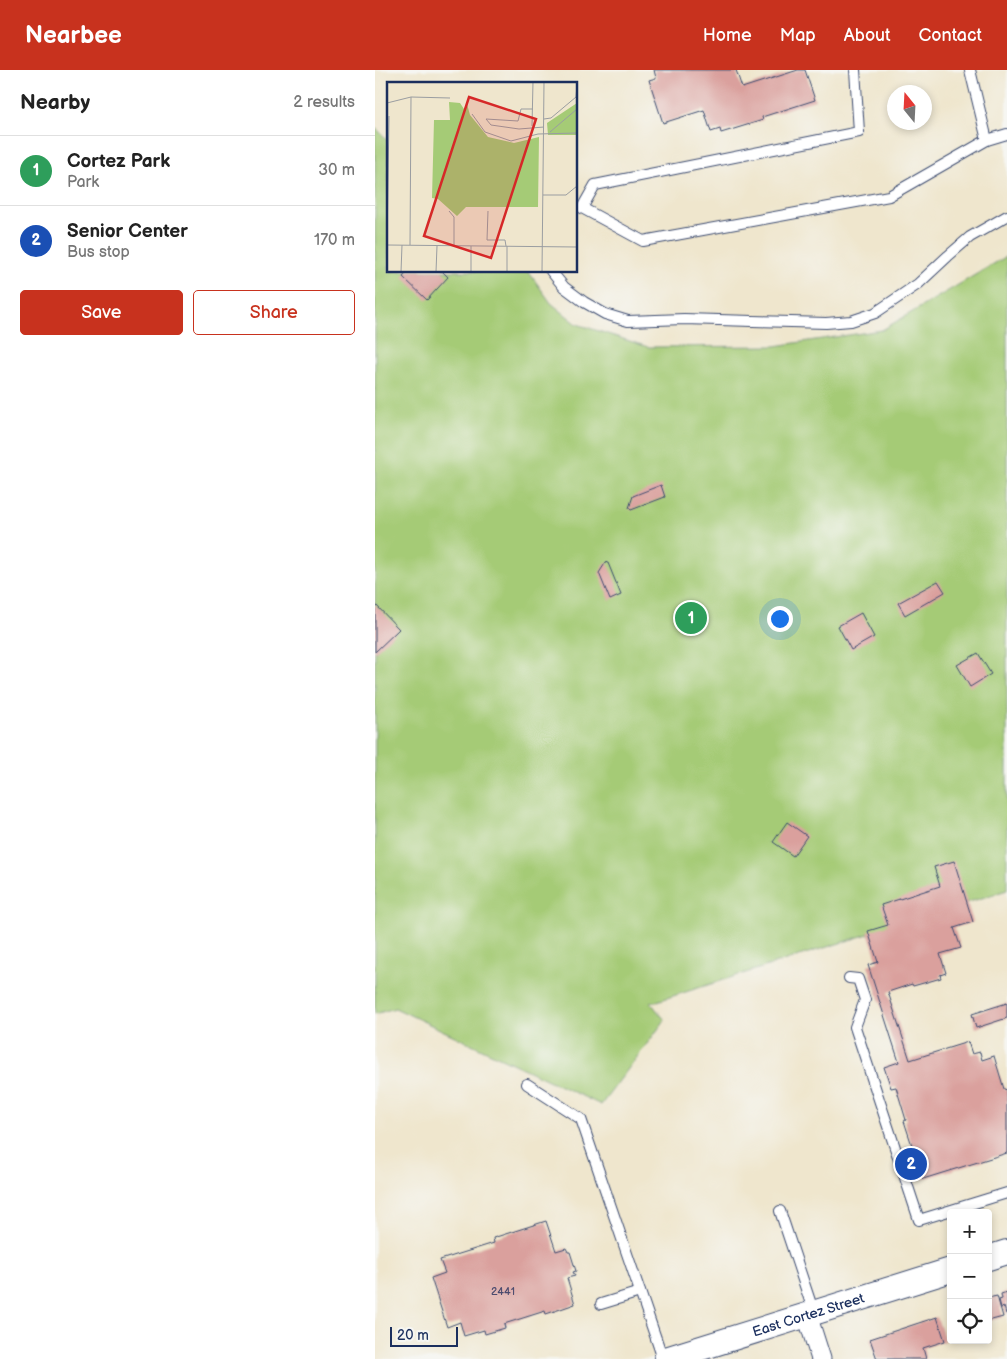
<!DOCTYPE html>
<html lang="en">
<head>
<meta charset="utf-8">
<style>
  :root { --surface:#fff; --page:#f2f2f2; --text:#222; --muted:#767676; --line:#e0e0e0; --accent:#c8321e }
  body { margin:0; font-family:"Balsamiq Sans",sans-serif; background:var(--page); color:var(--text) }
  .controls { position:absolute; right:15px; bottom:15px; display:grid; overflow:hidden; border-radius:5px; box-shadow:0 2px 8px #0003 }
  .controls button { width:45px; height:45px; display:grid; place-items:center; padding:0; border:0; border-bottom:1px solid var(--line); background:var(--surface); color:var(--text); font:25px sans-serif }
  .compass { position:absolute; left:512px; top:15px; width:45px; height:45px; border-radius:50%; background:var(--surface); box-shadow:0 2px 8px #0003; rotate:342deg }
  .scale { position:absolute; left:15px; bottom:12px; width:68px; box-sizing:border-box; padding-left:5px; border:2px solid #1b2f5e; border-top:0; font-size:14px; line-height:18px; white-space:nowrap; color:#1b2f5e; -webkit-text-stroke:4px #f6f6f2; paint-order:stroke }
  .you { position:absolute; left:404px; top:548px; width:18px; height:18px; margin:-12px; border:4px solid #fff; border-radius:50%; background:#1a73e8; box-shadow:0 0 0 8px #1a73e833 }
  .badge { display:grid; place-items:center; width:32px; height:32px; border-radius:50%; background:var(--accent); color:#fff; font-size:16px; font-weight:700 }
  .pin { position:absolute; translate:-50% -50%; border:2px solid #fff; box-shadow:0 1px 5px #0006 }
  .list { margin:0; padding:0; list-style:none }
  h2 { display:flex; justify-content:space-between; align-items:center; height:65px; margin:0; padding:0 20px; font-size:21px }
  h2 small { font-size:16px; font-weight:400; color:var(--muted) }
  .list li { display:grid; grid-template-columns:32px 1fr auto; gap:15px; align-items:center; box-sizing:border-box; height:70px; padding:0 20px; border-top:1px solid var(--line) }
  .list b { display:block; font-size:19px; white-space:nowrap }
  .list p { margin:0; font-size:16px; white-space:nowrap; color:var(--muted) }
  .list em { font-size:16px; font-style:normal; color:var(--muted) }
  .actions { display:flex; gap:10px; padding:15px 20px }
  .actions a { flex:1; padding:11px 0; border:1px solid var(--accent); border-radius:5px; text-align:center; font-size:18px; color:var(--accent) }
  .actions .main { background:var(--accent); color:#fff }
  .icon { flex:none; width:28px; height:28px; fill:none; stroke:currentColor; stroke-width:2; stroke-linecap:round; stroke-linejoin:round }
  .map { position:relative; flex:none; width:632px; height:1289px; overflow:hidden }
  header { display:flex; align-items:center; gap:30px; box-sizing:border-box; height:70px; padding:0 25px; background:var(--accent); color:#fff }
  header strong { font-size:24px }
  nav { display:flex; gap:28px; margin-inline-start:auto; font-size:18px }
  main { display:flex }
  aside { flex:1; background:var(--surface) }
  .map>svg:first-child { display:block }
  .green { fill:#a5cb76; stroke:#607d6a }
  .building { fill:#daa09d }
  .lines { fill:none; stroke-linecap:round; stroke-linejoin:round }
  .service-casing { stroke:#3b4a6f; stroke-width:12 }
  .minor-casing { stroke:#3b4a6f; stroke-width:21 }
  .tertiary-casing { stroke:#3b4a6f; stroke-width:26 }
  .service { stroke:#fff; stroke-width:10 }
  .minor { stroke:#fff; stroke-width:19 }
  .tertiary { stroke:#fff; stroke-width:24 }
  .labels { text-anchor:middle; stroke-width:5; stroke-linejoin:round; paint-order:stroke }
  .number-label { font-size:11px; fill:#4b4b6e }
  .street-label { font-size:14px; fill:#1b2f5e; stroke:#f6f6f2 }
  .inset-road { fill:none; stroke:#9a9da1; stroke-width:1 }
  .view { fill:#d62828; fill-opacity:0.15; stroke:#d62828; stroke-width:2.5 }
  .inset-edge { fill:none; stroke:#1b2f5e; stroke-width:2.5 }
</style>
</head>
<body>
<header>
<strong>Nearbee</strong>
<nav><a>Home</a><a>Map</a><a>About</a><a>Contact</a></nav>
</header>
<main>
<aside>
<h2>Nearby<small>2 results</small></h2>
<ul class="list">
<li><span class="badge" style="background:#2e9e5b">1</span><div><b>Cortez Park</b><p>Park</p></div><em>30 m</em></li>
<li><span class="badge" style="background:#1a4fb4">2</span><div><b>Senior Center</b><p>Bus stop</p></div><em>170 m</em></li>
</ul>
<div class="actions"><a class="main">Save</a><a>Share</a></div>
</aside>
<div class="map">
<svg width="632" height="1289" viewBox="0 0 632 1289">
  <rect width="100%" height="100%" fill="#f6f6f2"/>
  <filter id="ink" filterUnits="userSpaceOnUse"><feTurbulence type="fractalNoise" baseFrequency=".02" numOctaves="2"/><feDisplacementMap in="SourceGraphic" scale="10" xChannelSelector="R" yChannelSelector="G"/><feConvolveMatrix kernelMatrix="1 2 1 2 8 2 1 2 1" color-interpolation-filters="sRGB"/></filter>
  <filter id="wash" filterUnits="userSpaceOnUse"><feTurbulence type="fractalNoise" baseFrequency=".0096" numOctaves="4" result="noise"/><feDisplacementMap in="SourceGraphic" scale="20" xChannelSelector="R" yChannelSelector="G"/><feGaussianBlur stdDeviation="1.12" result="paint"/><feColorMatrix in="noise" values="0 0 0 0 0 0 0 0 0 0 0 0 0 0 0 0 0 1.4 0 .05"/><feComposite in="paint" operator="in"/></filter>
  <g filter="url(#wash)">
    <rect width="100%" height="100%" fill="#efe6cd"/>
    <polygon class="green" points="1,58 14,72 14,201 153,201 176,233 202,254 273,277 400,276 507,260 632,186 632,820 276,933 290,950 226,1035 20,938 0,944 0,66"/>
    <g id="blocks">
      <g class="building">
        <polygon points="279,0 361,0 367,18 423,0 430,0 440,30 387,47 388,50 346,63 345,59 336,62 329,40 288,53 274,10 281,8"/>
        <polygon points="33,201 67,201 73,207 52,230 28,207"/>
        <polygon points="286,415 290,427 256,440 254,438 258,426"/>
        <polygon points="231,492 232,493 233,493 246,525 235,530 224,503"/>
        <polygon points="563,511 570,522 530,545 523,533"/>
        <polygon points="0,534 24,559 0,582"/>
        <polygon points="486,543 499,567 476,580 463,556"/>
        <polygon points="603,583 616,604 595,617 582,595"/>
        <polygon points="412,752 432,766 418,786 398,772"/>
        <polygon points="579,791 598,852 579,858 586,878 565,884 571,903 565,905 566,908 538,916 537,914 513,922 535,990 593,972 597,984 605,982 607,990 619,986 629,1019 632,1020 632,1083 548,1109 529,1051 531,1050 521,1017 516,1018 509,997 524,992 493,895 503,892 493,861 513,855 506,835 565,816 559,797"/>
        <polygon points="632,933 632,948 601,958 597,944"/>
        <polygon points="171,1151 181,1181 191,1178 193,1182 195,1182 201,1201 198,1202 200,1206 192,1208 200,1234 171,1244 170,1241 129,1254 130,1258 110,1264 109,1260 89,1266 85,1252 72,1257 56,1208 70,1203 65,1190 119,1173 118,1168"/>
        <polygon points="632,1222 632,1244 631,1244 629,1237 626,1238 624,1230 627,1229 626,1224"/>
        <polygon points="622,1226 628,1247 613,1251 613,1228"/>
        <polygon points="562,1247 570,1271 548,1278 551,1289 502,1289 495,1269"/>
      </g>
    </g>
  </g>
  <g filter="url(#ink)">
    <use href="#blocks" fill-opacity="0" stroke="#3b4a6f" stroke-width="1"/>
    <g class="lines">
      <g class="service-casing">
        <g id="service">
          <polyline points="480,0 484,62 220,115 207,138 268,171 514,126 612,70 632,64"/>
          <polyline points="595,0 612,70"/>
          <polyline points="176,201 189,217 209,232 230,244 253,251 309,249 451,253 476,251 500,243 543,214 573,186 595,167 632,146"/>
          <polyline points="474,908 483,909 490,930 480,957 544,1150 632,1123"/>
          <polyline points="152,1014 206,1049 288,1289"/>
          <polyline points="405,1141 439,1243"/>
          <polyline points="226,1234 265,1222"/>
        </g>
      </g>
      <g class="minor-casing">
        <polyline id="minor" points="432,1245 446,1289"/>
      </g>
      <g class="tertiary-casing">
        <g id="tertiary">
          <polyline points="613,1188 632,1182"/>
          <path id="s1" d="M291 1289 576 1200"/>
        </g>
      </g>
      <use href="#service" class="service"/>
      <use href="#minor" class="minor"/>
      <use href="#tertiary" class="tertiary"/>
    </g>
  </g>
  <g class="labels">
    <g class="number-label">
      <text x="128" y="1225">2441</text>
    </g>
    <g class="street-label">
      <text dy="5" stroke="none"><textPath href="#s1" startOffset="149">East Cortez Street</textPath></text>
    </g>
  </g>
  <g transform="translate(12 12)">
    <rect width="190" height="190" fill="#efe6cd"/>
    <path d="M62 20 73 21 77 27 80 22 83 33 101 55 127 61 152 55 151 125H79L70 134 51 117 45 116 47 38H63ZM190 21V53H161L160 41Z" fill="#a5cb76"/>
    <path class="inset-road" d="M0 21 24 15 63 16M146 27H134L131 39 99 37 104 43 132 47 157 45M85 32 98 50 124 59 151 52 190 51M157 37 164 36 189 15 190 3M145 44 146 0M163 50 190 27M156 113H179L190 104M62 129 67 135V164M101 129 100 158H118L119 164M0 163 190 165M0 163 2 34M23 163 24 15M14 190 15 163M49 190 50 164M84 190V164M120 190V164M155 190 157 0"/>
    <path class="view" d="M82 15 149 37 104 176 37 154Z"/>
    <rect width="190" height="190" class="inset-edge"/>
  </g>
</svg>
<div class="controls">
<button>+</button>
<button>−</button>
<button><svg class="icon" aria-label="locate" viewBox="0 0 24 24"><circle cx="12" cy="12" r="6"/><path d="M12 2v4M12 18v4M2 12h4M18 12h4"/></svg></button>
</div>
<svg class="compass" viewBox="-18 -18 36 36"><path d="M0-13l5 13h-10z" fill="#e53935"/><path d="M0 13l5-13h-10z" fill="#767676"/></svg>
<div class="scale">20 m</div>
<div class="you"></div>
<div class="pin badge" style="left:316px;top:548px;background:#2e9e5b">1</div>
<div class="pin badge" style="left:536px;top:1094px;background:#1a4fb4">2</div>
</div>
</main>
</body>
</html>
